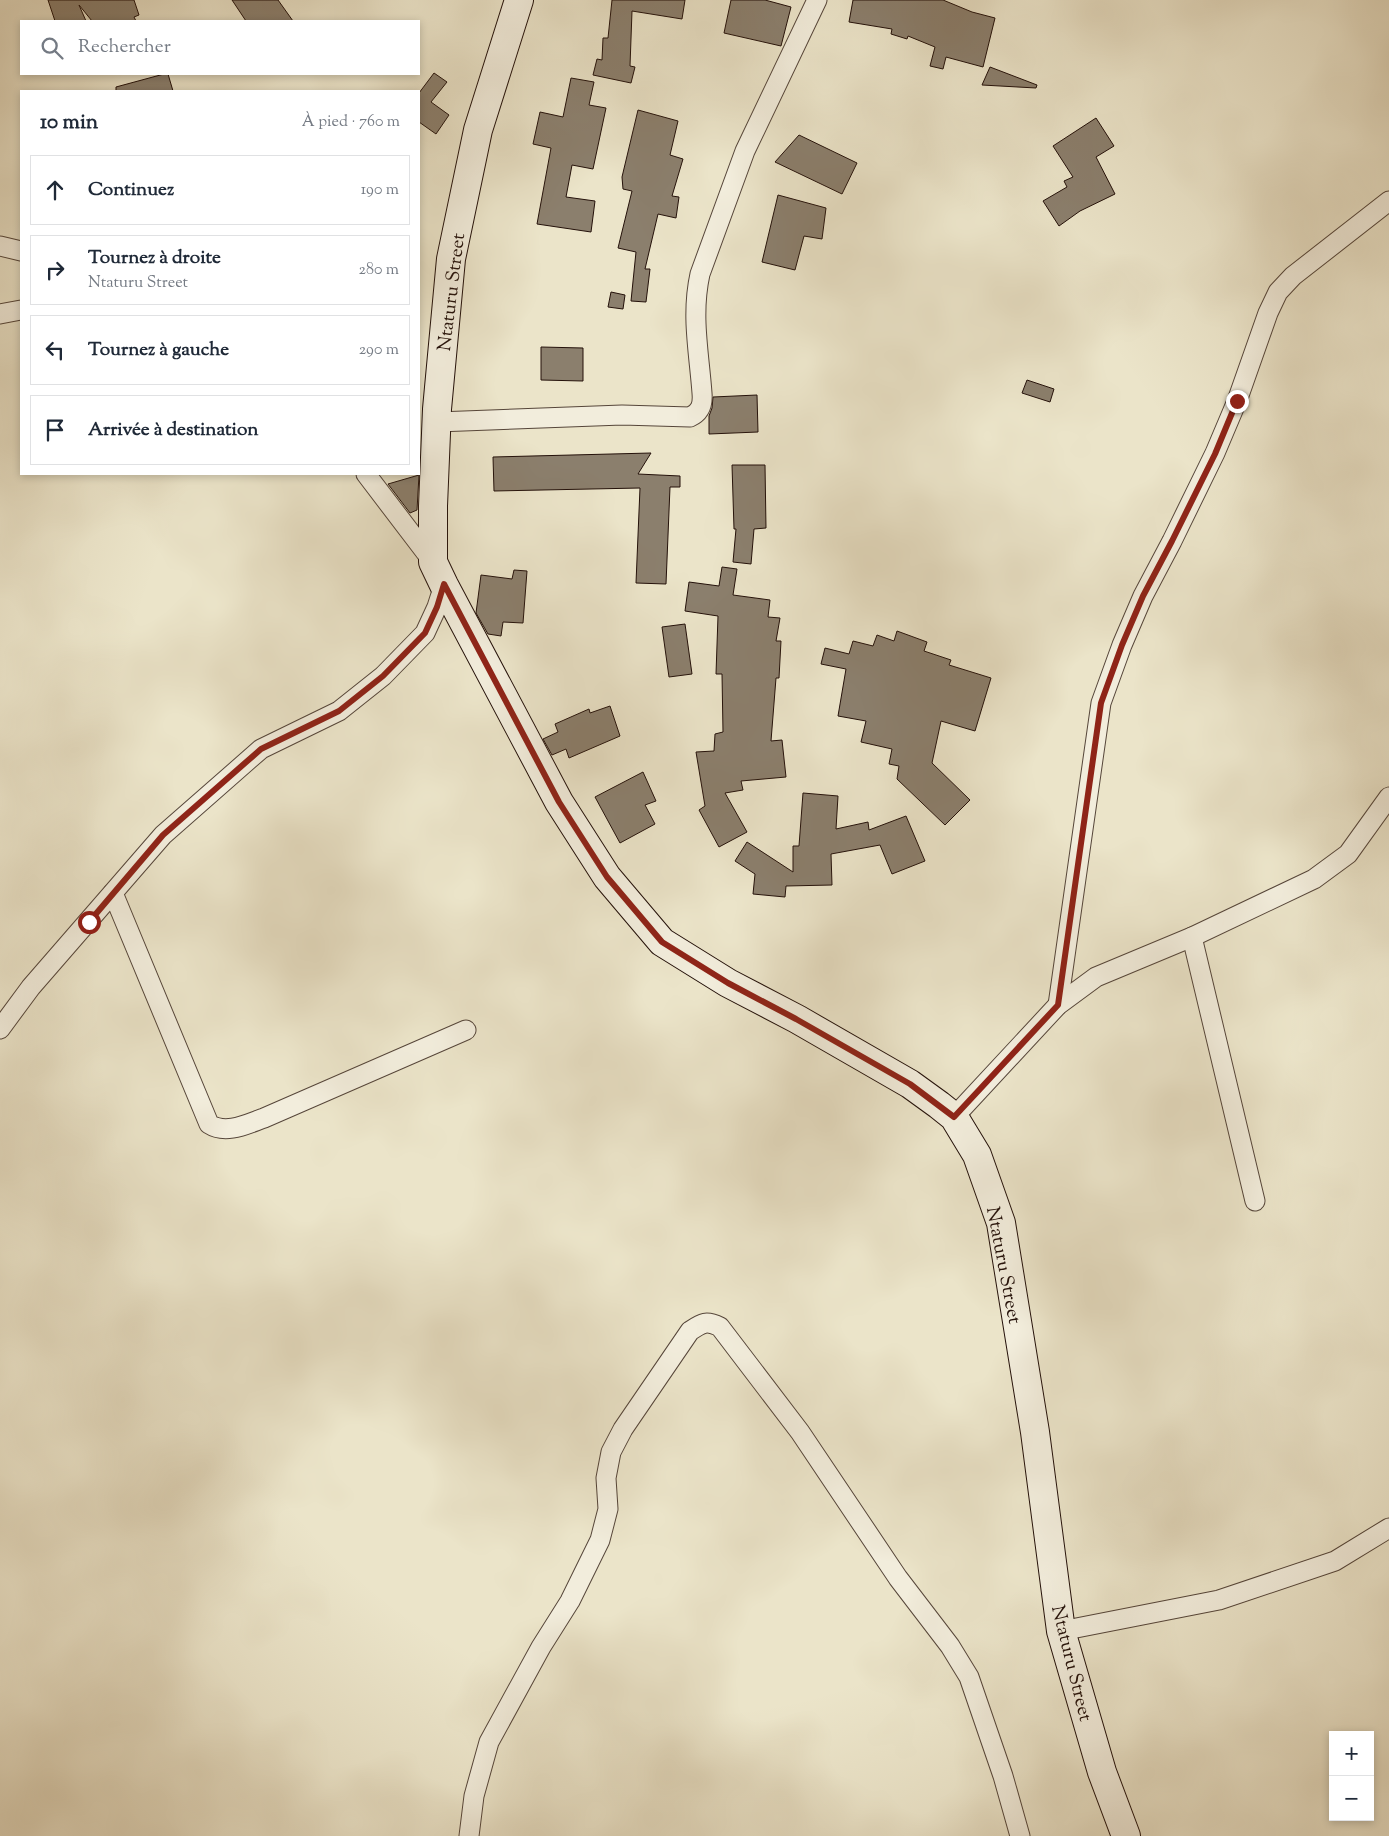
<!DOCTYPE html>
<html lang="fr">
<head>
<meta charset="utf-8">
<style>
  :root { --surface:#fff; --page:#f2f2f3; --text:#1f2937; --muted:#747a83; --line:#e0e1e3 }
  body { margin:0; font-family:"Sorts Mill Goudy",serif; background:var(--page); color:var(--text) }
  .controls { position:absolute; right:15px; bottom:15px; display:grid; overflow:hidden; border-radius:0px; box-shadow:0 2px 8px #0003 }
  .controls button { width:45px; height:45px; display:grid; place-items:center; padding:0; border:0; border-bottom:1px solid var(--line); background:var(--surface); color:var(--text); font:25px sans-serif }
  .stop { position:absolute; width:15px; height:15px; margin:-11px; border:4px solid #8f2418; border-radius:50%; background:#fff }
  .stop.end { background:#8f2418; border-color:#fff; box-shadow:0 1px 5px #0008 }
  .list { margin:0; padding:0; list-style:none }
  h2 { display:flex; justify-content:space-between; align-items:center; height:65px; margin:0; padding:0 20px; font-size:21px }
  h2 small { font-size:16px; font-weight:400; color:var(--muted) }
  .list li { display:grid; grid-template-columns:32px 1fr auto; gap:15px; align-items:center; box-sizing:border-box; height:70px; margin:0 10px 10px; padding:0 10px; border:1px solid var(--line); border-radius:0px }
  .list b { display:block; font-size:19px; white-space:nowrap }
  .list p { margin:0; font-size:16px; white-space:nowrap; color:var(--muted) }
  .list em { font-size:16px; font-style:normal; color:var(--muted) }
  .icon { flex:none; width:28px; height:28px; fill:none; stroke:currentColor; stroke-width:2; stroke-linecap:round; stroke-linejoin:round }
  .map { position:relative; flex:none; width:1389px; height:1836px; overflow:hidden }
  .search { position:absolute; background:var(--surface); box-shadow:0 2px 8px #0003; left:20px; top:20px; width:400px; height:55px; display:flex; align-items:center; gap:12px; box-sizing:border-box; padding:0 18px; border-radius:0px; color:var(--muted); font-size:19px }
  .panel { position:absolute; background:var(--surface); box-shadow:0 2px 8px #0003; left:20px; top:90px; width:400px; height:385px; border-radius:0px }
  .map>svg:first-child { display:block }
  .building { fill:#8b7f6d; stroke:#24110a }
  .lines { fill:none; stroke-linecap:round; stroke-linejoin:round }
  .street-casing { stroke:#56463a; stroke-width:21 }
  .secondary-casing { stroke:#24110a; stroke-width:30 }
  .street { stroke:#f2eddc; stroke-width:19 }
  .secondary { stroke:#f2eddc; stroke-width:28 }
  .route { stroke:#8f2418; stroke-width:6 }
  .labels { text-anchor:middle; stroke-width:4; stroke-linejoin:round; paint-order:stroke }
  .street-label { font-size:19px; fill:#24110a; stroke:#f2eddc }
</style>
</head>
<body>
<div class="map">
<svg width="1389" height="1836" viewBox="0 0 1389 1836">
  <rect width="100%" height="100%" fill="#ebe4c9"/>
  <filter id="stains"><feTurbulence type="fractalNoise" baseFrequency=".004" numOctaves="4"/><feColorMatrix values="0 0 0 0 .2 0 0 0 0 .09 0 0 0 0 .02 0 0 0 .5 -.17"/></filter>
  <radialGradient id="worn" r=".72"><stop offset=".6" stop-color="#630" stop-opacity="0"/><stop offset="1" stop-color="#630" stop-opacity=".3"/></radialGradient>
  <g class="building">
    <polygon points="48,0 134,0 139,15 134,17 136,21 92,21 79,5 86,21 55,21"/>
    <polygon points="232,0 278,0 293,21 246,21"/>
    <polygon points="612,0 685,0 682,19 632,11 630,66 635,67 631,83 593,75 597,59 602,60 603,38 608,38"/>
    <polygon points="731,0 765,0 791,7 781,46 724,33"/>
    <polygon points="853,0 943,0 972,12 995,18 983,67 946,57 943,69 930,66 935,47 908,36 907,39 891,34 892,29 849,22"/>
    <polygon points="990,67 1037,85 1036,88 982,85"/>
    <polygon points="434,73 447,82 431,102 449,115 436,134 419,122 419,93"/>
    <polygon points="164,74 168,74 173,91 116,91 116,87"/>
    <polygon points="571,78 594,82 589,105 606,108 593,169 572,165 566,197 595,201 591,232 537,224 551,148 533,144 540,112 563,117"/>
    <polygon points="638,110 678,121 670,155 683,159 672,196 679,197 676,218 658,214 645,269 650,269 646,302 631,301 636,252 618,248 632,191 623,189 622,177"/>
    <polygon points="1096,118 1114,146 1096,157 1115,194 1080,211 1059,226 1043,201 1067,187 1064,181 1073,177 1053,146"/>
    <polygon points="799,135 857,163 842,194 775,162"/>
    <polygon points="778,195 826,208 822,239 804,236 795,270 762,262"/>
    <polygon points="611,292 625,295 623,309 608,307"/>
    <polygon points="541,347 583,348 583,381 541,380"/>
    <polygon points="1027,380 1054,389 1050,402 1022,393"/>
    <polygon points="757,395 758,432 709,434 709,416 712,408 713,397"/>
    <polygon points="651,453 638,474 680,476 680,487 670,487 666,584 636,583 640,488 494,491 493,457"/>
    <polygon points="732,465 765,465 766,528 754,529 751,564 733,562 736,529 734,529"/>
    <polygon points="419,475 417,510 410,513 388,484"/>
    <polygon points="722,567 737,569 733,595 770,600 768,617 780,618 776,641 781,641 779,678 776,678 771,741 782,740 786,777 741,781 743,790 725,793 747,832 719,847 699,810 705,806 696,752 714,751 715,734 723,732 722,674 716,674 718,616 685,611 689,582 719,586"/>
    <polygon points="514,570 527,571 523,623 503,622 501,636 488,634 476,613 481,575 512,579"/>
    <polygon points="685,624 692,674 669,677 662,627"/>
    <polygon points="897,631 927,642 924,651 951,660 949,665 991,678 975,731 941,721 932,763 970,800 945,825 897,779 899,766 889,764 892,749 861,742 866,721 838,716 846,669 821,664 825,648 849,654 853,641 873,646 877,635 894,641"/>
    <polygon points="610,706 620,736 569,758 566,749 552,755 543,739 558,732 555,724 589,709 590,713"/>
    <polygon points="643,772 656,801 645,805 655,824 620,843 595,797"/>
    <polygon points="803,793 838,796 836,829 868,822 869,830 906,816 925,861 892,874 880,845 831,854 832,885 786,886 785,897 753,894 755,874 735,861 747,842 793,872 793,846 799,846"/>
  </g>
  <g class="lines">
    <g class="street-casing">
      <g id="street">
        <polyline points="0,246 21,251"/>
        <polyline points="0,314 21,310"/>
        <path d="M437 422 622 415 690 417C701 412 703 404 702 393 699 352 691 315 700 274L745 151 817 0"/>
        <polyline points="366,474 433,562"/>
        <path d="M113 893 209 1124C226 1135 247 1124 264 1118L466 1030"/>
        <polyline points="1192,937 1255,1201"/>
        <polyline points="1058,1005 1101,703 1122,645 1143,596 1172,541 1215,453 1237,401 1268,313 1278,292 1293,276 1389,201"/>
        <polyline points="0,1029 31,987 163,835 261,749 339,711 383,676 425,633 437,607 444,585"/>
        <polyline points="954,1117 1058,1005 1096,977 1192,937 1314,879 1348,854 1389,797"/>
        <polyline points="1061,1631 1219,1600 1335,1561 1389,1528"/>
        <path d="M469 1836 474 1796 489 1742 541 1647 570 1601 600 1540 608 1509 606 1478 611 1452 623 1429 690 1331C702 1323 706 1320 720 1327L800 1432 898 1578 950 1646 969 1677 1003 1776 1020 1836"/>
      </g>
    </g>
    <g class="secondary-casing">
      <polyline id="secondary" points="519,0 478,130 451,259 437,409 433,506 433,562 444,585 559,802 607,877 662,942 728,983 797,1019 910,1084 939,1105 954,1117 977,1155 1001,1223 1035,1432 1061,1631 1102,1772 1126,1836"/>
    </g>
    <use href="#street" class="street"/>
    <use href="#secondary" class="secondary"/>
  </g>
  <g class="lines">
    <polyline class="route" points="89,922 163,835 261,749 339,711 383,676 425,633 437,607 444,584 559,802 607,877 662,942 728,983 796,1019 910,1084 954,1117 1058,1005 1101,703 1122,645 1143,596 1172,541 1215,454 1237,401"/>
  </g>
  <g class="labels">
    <g class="street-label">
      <text transform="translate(450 292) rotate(-83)" y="7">Ntaturu Street</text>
      <text transform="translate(1005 1265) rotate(79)" y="7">Ntaturu Street</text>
      <text transform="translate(1073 1663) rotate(76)" y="7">Ntaturu Street</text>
    </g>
  </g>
  <rect width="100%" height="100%" filter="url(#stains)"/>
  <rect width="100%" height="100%" fill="url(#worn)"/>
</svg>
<div class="controls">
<button>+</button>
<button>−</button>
</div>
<div class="stop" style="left:89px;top:922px"></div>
<div class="stop end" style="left:1237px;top:401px"></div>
<div class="search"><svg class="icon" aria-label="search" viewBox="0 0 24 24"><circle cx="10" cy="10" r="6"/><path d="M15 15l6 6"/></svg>Rechercher</div>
<section class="panel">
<h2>10 min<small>À pied · 760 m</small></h2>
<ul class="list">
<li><svg class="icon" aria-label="ahead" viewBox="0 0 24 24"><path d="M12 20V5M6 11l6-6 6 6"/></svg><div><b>Continuez</b></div><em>190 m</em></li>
<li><svg class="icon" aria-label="right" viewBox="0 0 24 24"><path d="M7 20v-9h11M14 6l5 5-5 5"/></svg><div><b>Tournez à droite</b><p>Ntaturu Street</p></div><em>280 m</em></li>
<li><svg class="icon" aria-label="left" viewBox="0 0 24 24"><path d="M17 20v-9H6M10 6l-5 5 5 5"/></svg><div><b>Tournez à gauche</b></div><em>290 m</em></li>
<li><svg class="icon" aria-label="arrive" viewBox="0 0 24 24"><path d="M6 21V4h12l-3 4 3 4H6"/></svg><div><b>Arrivée à destination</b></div></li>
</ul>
</section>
</div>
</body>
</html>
